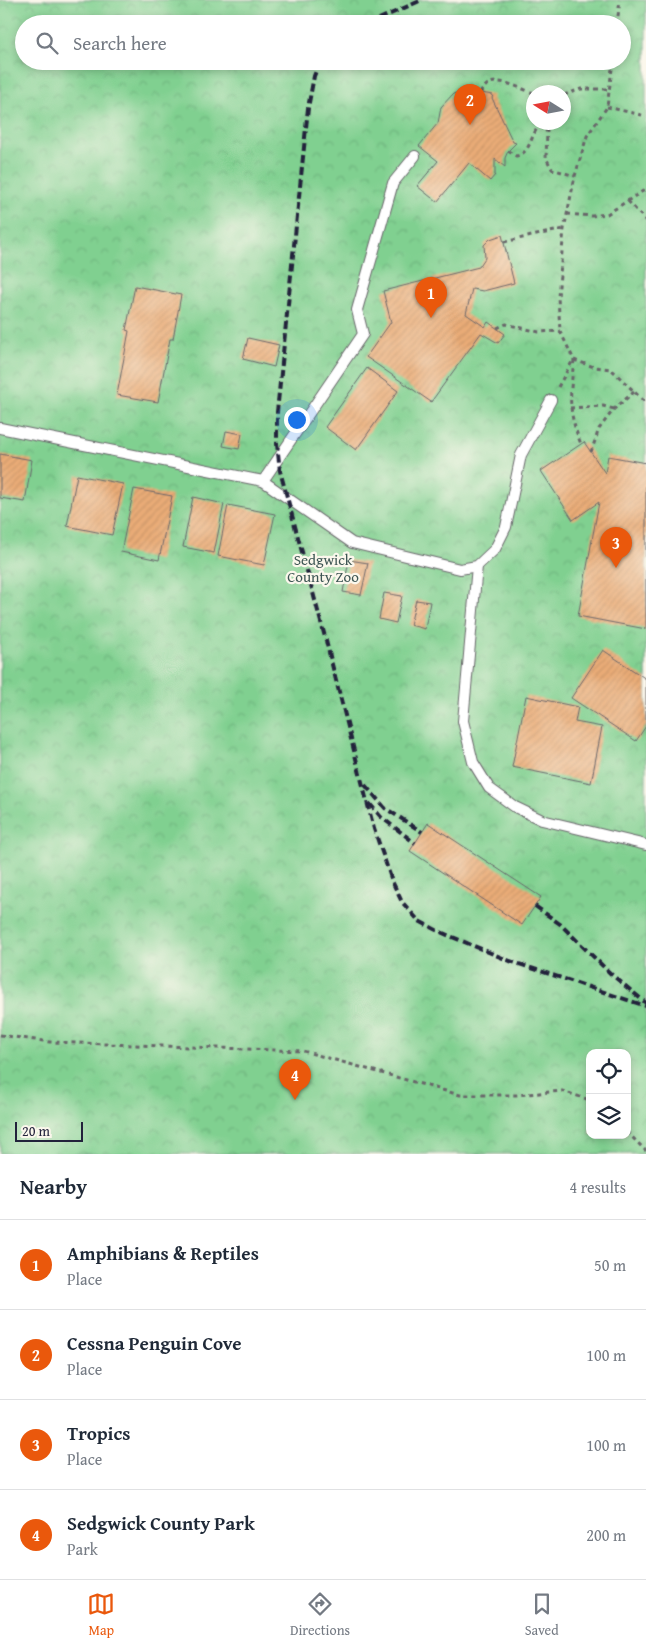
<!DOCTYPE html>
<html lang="en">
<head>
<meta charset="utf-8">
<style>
  :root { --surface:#fff; --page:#f2f2f3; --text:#1f2937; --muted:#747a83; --line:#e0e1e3; --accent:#ea580c }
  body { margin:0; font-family:"Gentium Book Plus",serif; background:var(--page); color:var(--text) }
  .controls { position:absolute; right:15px; bottom:15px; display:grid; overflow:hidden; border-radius:10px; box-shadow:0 2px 8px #0003 }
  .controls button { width:45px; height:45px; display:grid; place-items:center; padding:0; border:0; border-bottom:1px solid var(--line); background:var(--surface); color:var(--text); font:25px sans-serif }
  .compass { position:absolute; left:526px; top:85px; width:45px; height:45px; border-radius:50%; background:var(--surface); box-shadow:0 2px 8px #0003; rotate:281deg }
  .scale { position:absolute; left:15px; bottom:12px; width:68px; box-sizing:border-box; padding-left:5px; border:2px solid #22223b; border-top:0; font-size:14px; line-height:18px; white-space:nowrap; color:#22223b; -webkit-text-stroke:4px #fbf7ec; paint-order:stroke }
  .you { position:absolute; left:296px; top:419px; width:18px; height:18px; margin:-12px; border:4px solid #fff; border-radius:50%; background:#1a73e8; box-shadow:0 0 0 8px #1a73e833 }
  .badge { display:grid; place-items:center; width:32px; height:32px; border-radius:50%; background:var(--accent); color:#fff; font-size:16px; font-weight:700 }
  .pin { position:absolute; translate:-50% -41px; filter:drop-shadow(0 1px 2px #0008) }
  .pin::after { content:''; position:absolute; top:26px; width:18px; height:15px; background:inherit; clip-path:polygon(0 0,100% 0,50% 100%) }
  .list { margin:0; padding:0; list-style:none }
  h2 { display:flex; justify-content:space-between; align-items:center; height:65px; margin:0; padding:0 20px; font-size:21px }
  h2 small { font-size:16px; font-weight:400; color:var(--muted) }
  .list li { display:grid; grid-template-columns:32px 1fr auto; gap:15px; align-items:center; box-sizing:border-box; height:90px; padding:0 20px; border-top:1px solid var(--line) }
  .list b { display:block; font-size:19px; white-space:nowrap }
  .list p { margin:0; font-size:16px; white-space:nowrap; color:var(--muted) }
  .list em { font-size:16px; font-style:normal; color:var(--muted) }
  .icon { flex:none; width:28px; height:28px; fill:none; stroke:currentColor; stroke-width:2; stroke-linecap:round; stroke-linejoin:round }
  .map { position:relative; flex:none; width:646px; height:1154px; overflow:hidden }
  .search { position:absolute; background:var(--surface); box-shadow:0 2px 8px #0003; left:15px; right:15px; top:15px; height:55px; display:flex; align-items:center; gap:12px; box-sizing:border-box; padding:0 18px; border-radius:28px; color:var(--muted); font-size:19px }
  .sheet { height:425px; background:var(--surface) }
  nav { display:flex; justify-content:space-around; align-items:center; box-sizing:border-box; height:70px; border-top:1px solid var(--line); background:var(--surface); font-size:14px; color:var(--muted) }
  nav a { display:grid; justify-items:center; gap:2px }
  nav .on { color:var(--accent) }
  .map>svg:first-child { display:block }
  .park { fill:url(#park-crowns); stroke:#517966; fill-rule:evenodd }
  .building { fill:url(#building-hatch) }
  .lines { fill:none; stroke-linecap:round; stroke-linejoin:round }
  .service-casing { stroke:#68666a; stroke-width:12 }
  .path { stroke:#68666a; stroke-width:3; stroke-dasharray:4 4; stroke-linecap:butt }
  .service { stroke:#fff; stroke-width:10 }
  .rail { stroke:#22223b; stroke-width:4; stroke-dasharray:8 4; stroke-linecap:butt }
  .labels { text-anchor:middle; stroke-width:4.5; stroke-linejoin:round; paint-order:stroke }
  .park-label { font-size:15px; fill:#3e5654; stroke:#fbf7ec }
</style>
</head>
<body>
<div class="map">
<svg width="646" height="1154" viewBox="0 0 646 1154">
  <defs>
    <pattern id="park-crowns" width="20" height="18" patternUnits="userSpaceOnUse" patternTransform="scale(1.25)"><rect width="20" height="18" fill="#80d090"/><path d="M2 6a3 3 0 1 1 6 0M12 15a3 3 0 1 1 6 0" fill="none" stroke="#6eb27d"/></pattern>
    <pattern id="building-hatch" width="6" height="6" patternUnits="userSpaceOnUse" patternTransform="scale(1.25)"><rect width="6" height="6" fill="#eaac77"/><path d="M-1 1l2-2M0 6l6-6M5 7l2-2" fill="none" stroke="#c89468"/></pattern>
  </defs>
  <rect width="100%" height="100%" fill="#fbf7ec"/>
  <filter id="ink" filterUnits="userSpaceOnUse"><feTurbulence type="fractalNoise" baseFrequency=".02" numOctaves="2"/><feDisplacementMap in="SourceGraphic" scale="10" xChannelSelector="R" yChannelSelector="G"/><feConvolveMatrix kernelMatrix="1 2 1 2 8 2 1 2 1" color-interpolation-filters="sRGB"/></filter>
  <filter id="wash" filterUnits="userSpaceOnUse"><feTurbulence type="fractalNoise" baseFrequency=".0096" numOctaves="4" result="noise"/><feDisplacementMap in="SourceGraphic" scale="20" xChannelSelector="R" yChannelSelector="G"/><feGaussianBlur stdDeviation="1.12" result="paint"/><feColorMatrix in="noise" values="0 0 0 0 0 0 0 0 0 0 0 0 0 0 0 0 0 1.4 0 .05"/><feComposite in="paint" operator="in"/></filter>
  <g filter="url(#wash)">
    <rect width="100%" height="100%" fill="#e9e3c2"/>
    <path class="park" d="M0 0H646V1154H0ZM24 24H622V61H24ZM534 92H564V122H534ZM590 1053H627V1135H590Z"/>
    <g id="blocks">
      <g class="building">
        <polygon points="467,89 475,92 493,95 492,98 513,142 516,143 508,151 505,158 505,167 495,159 495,175 490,181 469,163 437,202 417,186 438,161 419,146 438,123 441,107 453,94"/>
        <polygon points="502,235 514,283 483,291 472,289 466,314 485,327 488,322 505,334 498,343 481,333 431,402 366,357 391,322 383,291 479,267 485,258 484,245 490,239"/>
        <polygon points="135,286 181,295 173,339 170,339 158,402 117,395 129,331 126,330"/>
        <polygon points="248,338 279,345 274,367 243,359"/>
        <polygon points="367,368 398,391 356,450 325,427"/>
        <polygon points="226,431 242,434 239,449 223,446"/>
        <polygon points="584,442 605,473 608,456 646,463 646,629 578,616 599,502 573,520 541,471"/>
        <polygon points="0,454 32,460 25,502 0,498"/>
        <polygon points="77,475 123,484 112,535 67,526"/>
        <polygon points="134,489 172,496 159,560 121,552"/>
        <polygon points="193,497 224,504 214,553 183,547"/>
        <polygon points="228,505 275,514 264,565 218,556"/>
        <polygon points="349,560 368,563 361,595 343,592"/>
        <polygon points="384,593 402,596 396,623 379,619"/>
        <polygon points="416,600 430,602 425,629 410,625"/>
        <polygon points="603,650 646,679 646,726 636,741 571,698"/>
        <polygon points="526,696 578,707 575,722 602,727 591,783 512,767"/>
        <polygon points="428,823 541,897 522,925 410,851"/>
      </g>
    </g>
  </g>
  <g filter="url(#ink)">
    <use href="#blocks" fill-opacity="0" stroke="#68666a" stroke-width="1"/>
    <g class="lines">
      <g class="service-casing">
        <g id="service">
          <polyline points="0,428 263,481 352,543 460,569 477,566 495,549 506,527 521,455 551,400"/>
          <polyline points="263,481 363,334 357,310 393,183 415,156"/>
          <polyline points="477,566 463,721 473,762 489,788 515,807 542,820 646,845"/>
        </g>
      </g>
      <g class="path">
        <polyline points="617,24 620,0"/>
        <polyline points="613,61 607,107 587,136 575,176 564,229 558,297 560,331 574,360 594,367 611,369 646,403"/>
        <path d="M480 93C482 90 485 86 488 84 500 77 521 89 534 93"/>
        <polyline points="564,95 581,89 609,89"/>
        <polyline points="607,107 646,116"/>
        <path d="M508 151 516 156C531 153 530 136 539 126L547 131 546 158 552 169 575 176"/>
        <polyline points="628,201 646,221"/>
        <polyline points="567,214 592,216 607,214 646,189"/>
        <polyline points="504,242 564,229"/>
        <polyline points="497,328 506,324 539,332 560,331"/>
        <path d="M574 360C570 395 567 410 581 444"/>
        <polyline points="558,387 572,362"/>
        <polyline points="570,408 603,406 614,409"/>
        <polyline points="591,452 599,429 614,409 634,392"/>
        <polyline points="0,1035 50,1042 303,1051 460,1095 516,1095 562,1091 590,1100"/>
        <polyline points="627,1132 646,1151"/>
      </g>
      <use href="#service" class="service"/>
      <g class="rail">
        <polyline points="368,24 422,0"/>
        <polyline points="320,61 314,76 308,108 277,412 277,444 280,471 325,637 374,829 392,881 402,902 419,921 438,931 510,961 646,1006"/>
        <polyline points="365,785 385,808 422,832"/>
        <polyline points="369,803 381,817 415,843"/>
        <polyline points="535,906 560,924 611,974 646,1003"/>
      </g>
    </g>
  </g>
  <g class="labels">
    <g class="park-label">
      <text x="323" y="565">Sedgwick<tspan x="323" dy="17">County Zoo</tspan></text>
    </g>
  </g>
</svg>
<div class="controls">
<button><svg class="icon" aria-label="locate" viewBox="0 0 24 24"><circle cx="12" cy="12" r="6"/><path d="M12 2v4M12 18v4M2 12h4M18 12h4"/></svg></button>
<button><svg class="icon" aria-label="layers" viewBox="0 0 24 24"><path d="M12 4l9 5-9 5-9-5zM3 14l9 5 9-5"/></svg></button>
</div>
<svg class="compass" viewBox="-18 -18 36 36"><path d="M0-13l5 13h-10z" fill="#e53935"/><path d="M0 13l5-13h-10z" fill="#747a83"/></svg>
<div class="scale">20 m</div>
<div class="you"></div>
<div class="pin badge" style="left:431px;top:318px">1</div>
<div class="pin badge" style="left:470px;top:125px">2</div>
<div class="pin badge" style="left:616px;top:568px">3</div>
<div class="pin badge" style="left:295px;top:1100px">4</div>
<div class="search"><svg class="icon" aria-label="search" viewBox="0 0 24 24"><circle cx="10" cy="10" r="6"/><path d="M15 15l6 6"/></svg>Search here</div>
</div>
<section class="sheet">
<h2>Nearby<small>4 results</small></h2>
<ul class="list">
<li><span class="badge">1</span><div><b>Amphibians &amp; Reptiles</b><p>Place</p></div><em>50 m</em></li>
<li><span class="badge">2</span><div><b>Cessna Penguin Cove</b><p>Place</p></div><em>100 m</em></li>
<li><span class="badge">3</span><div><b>Tropics</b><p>Place</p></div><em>100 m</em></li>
<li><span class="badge">4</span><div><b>Sedgwick County Park</b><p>Park</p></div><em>200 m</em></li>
</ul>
</section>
<nav>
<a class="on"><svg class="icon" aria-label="map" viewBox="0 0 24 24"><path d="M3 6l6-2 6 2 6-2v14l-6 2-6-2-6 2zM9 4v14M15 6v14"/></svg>Map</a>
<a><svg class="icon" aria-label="directions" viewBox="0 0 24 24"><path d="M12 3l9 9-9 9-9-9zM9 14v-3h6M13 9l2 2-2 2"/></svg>Directions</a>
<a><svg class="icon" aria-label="saved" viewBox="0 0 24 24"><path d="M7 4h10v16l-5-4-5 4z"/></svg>Saved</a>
</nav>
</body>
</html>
